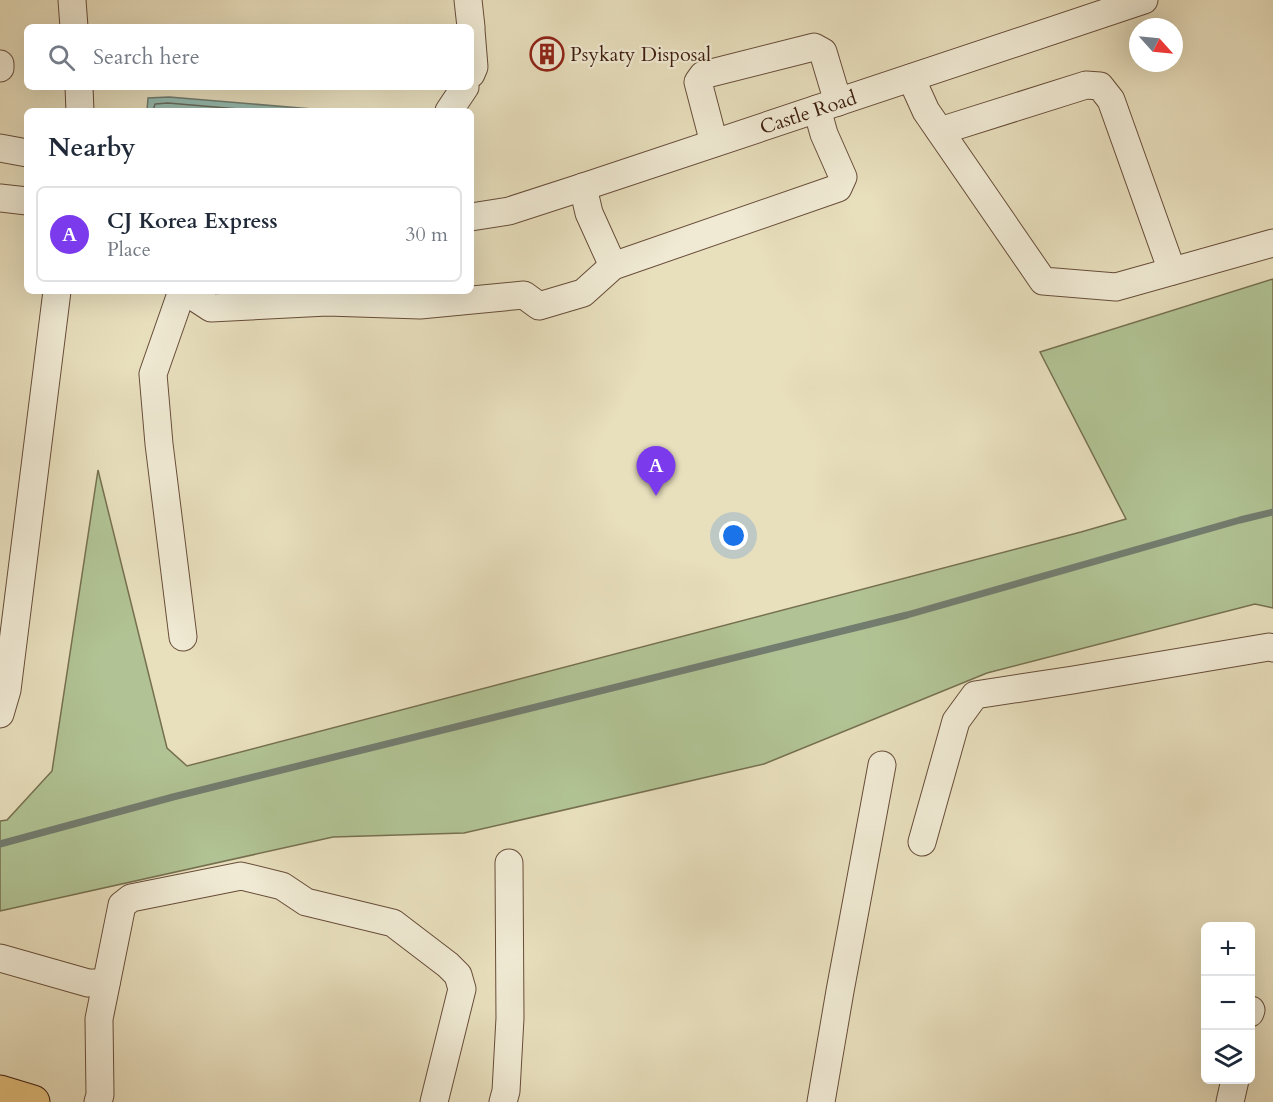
<!DOCTYPE html>
<html lang="en">
<head>
<meta charset="utf-8">
<style>
  :root { --surface:#fff; --page:#f2f2f3; --text:#1f2937; --muted:#747a83; --line:#e0e1e3; --accent:#7c3aed }
  body { margin:0; font-family:Cardo,serif; background:var(--page); color:var(--text) }
  .controls { position:absolute; right:18px; bottom:18px; display:grid; overflow:hidden; border-radius:9px; box-shadow:0 6px 24px #0002 }
  .controls button { width:54px; height:54px; display:grid; place-items:center; padding:0; border:0; border-bottom:2px solid var(--line); background:var(--surface); color:var(--text); font:30px sans-serif }
  .compass { position:absolute; left:1129px; top:18px; width:54px; height:54px; border-radius:50%; background:var(--surface); box-shadow:0 6px 24px #0002; rotate:117deg }
  .you { position:absolute; left:734px; top:536px; width:21px; height:21px; margin:-15px; border:4px solid #fff; border-radius:50%; background:#1a73e8; box-shadow:0 0 0 9px #1a73e833 }
  .badge { display:grid; place-items:center; width:39px; height:39px; border-radius:50%; background:var(--accent); color:#fff; font-size:20px; font-weight:700 }
  .pin { position:absolute; translate:-50% -50px; filter:drop-shadow(0 2px 3px #0008) }
  .pin::after { content:''; position:absolute; top:32px; width:21px; height:18px; background:inherit; clip-path:polygon(0 0,100% 0,50% 100%) }
  .list { margin:0; padding:0; list-style:none }
  h2 { display:flex; justify-content:space-between; align-items:center; height:78px; margin:0; padding:0 24px; font-size:26px }
  h2 small { font-size:20px; font-weight:400; color:var(--muted) }
  .list li { display:grid; grid-template-columns:39px 1fr auto; gap:18px; align-items:center; box-sizing:border-box; height:96px; margin:0 12px 12px; padding:0 12px; border:2px solid var(--line); border-radius:9px }
  .list b { display:block; font-size:22px; white-space:nowrap }
  .list p { margin:0; font-size:20px; white-space:nowrap; color:var(--muted) }
  .list em { font-size:20px; font-style:normal; color:var(--muted) }
  .icon { flex:none; width:33px; height:33px; fill:none; stroke:currentColor; stroke-width:2; stroke-linecap:round; stroke-linejoin:round }
  .map { position:relative; flex:none; width:1273px; height:1102px; overflow:hidden }
  .search { position:absolute; background:var(--surface); box-shadow:0 6px 24px #0002; left:24px; top:24px; width:450px; height:66px; display:flex; align-items:center; gap:15px; box-sizing:border-box; padding:0 21px; border-radius:9px; color:var(--muted); font-size:22px }
  .panel { position:absolute; background:var(--surface); box-shadow:0 6px 24px #0002; left:24px; top:108px; width:450px; height:186px; border-radius:9px }
  .map>svg:first-child { display:block }
  .green { fill:#b1c394; stroke:#767050; stroke-width:1.5 }
  .water { fill:#97bdb1; stroke:#737d6f; stroke-width:1.5 }
  .lines { fill:none; stroke-linecap:round; stroke-linejoin:round }
  .shore { stroke:#6a6c5f; stroke-width:1.5 }
  .stream { stroke:#737d6f; stroke-width:7 }
  .minor-casing { stroke:#674d39; stroke-width:29 }
  .major-casing { stroke:#3c1c0d; stroke-width:35 }
  .minor { stroke:#f0ead4; stroke-width:27 }
  .major { stroke:#e4c07e; stroke-width:33 }
  .labels { text-anchor:middle; stroke-width:4.5; stroke-linejoin:round; paint-order:stroke }
  .poi-label { font-size:20px; fill:#3c1c0d; stroke:#f0ead4; text-anchor:start }
  .street-label { font-size:20px; fill:#3c1c0d; stroke:#f0ead4 }
</style>
</head>
<body>
<div class="map">
<svg width="1273" height="1102" viewBox="0 0 1273 1102">
  <rect width="100%" height="100%" fill="#e8dfbd"/>
  <filter id="stains"><feTurbulence type="fractalNoise" baseFrequency=".00333" numOctaves="4"/><feColorMatrix values="0 0 0 0 .2 0 0 0 0 .09 0 0 0 0 .02 0 0 0 .5 -.17"/></filter>
  <radialGradient id="worn" r=".72"><stop offset=".6" stop-color="#630" stop-opacity="0"/><stop offset="1" stop-color="#630" stop-opacity=".3"/></radialGradient>
  <polygon class="green" points="1273,279 1273,608 1255,604 987,673 764,764 464,833 333,837 0,911 0,821 7,820 52,771 98,470 167,748 187,766 1081,532 1126,519 1040,352"/>
  <polygon class="water" points="169,97 336,111 147,111 148,98"/>
  <g class="lines">
    <polyline class="shore" points="153,111 155,104 168,103 262,111"/>
    <polyline class="stream" points="0,844 173,797 907,615 1240,520 1273,512"/>
    <g class="minor-casing">
      <g id="minor">
        <polyline points="72,0 74,27"/>
        <polyline points="468,0 471,27"/>
        <polyline points="471,30 474,67 471,74"/>
        <polyline points="0,64 0,68"/>
        <polyline points="911,78 926,111 1043,281 1116,287 1273,243"/>
        <polyline points="79,87 80,111"/>
        <polyline points="449,111 465,87"/>
        <polyline points="940,131 1086,85 1100,86 1111,100 1172,271"/>
        <polyline points="714,143 698,82 703,75 814,47 823,52 838,102"/>
        <polyline points="0,148 27,153"/>
        <polyline points="583,187 589,213 613,266"/>
        <polyline points="0,198 27,201"/>
        <polyline points="471,217 509,211 583,187 1144,0"/>
        <polyline points="182,291 153,374 159,444 183,637"/>
        <polyline points="185,291 211,308 327,302 420,305 524,295 539,306 583,293 613,266 838,188 843,177 824,134 817,109"/>
        <polyline points="0,714 7,690 57,291"/>
        <polyline points="922,842 956,721 975,695 1073,680 1269,647 1273,648"/>
        <polyline points="0,958 88,983 106,983"/>
        <polyline points="1250,1013 1251,1010"/>
        <polyline points="98,1102 100,1095 99,1019 122,905 131,898 241,876 282,886 306,902 393,923 448,965 458,975 462,989 434,1102"/>
        <polyline points="503,1102 506,1091 510,1018 509,863"/>
        <polyline points="821,1102 840,991 882,765"/>
        <polyline points="1230,1102 1235,1080"/>
      </g>
    </g>
    <g class="major-casing">
      <polyline id="major" points="0,1092 33,1102"/>
    </g>
    <use href="#minor" class="minor"/>
    <use href="#major" class="major"/>
  </g>
  <defs>
    <g id="building-ring" transform="scale(1.725)"><circle r="9.5" fill="#f0ead4" stroke="#8f2418" stroke-width="1.5"/><path d="M-4-6H4V6H1V3H-1V6H-4ZM-2.5-4.3h1.7v1.8h-1.7ZM.8-4.3h1.7v1.8H.8ZM-2.5-1h1.7V.8h-1.7ZM.8-1h1.7V.8H.8Z" fill="#8f2418"/></g>
  </defs>
  <g fill-rule="evenodd">
    <use href="#building-ring" x="547" y="54"/>
  </g>
  <g class="labels">
    <g class="poi-label">
      <text x="570" y="61">Psykaty Disposal</text>
    </g>
    <g class="street-label">
      <text transform="translate(808 112) rotate(-18)" y="7">Castle Road</text>
    </g>
  </g>
  <rect width="100%" height="100%" filter="url(#stains)"/>
  <rect width="100%" height="100%" fill="url(#worn)"/>
</svg>
<div class="controls">
<button>+</button>
<button>−</button>
<button><svg class="icon" aria-label="layers" viewBox="0 0 24 24"><path d="M12 4l9 5-9 5-9-5zM3 14l9 5 9-5"/></svg></button>
</div>
<svg class="compass" viewBox="-18 -18 36 36"><path d="M0-13l5 13h-10z" fill="#e53935"/><path d="M0 13l5-13h-10z" fill="#747a83"/></svg>
<div class="you"></div>
<div class="pin badge" style="left:656px;top:496px">A</div>
<div class="search"><svg class="icon" aria-label="search" viewBox="0 0 24 24"><circle cx="10" cy="10" r="6"/><path d="M15 15l6 6"/></svg>Search here</div>
<section class="panel">
<h2>Nearby<small></small></h2>
<ul class="list">
<li><span class="badge">A</span><div><b>CJ Korea Express</b><p>Place</p></div><em>30 m</em></li>
</ul>
</section>
</div>
</body>
</html>
